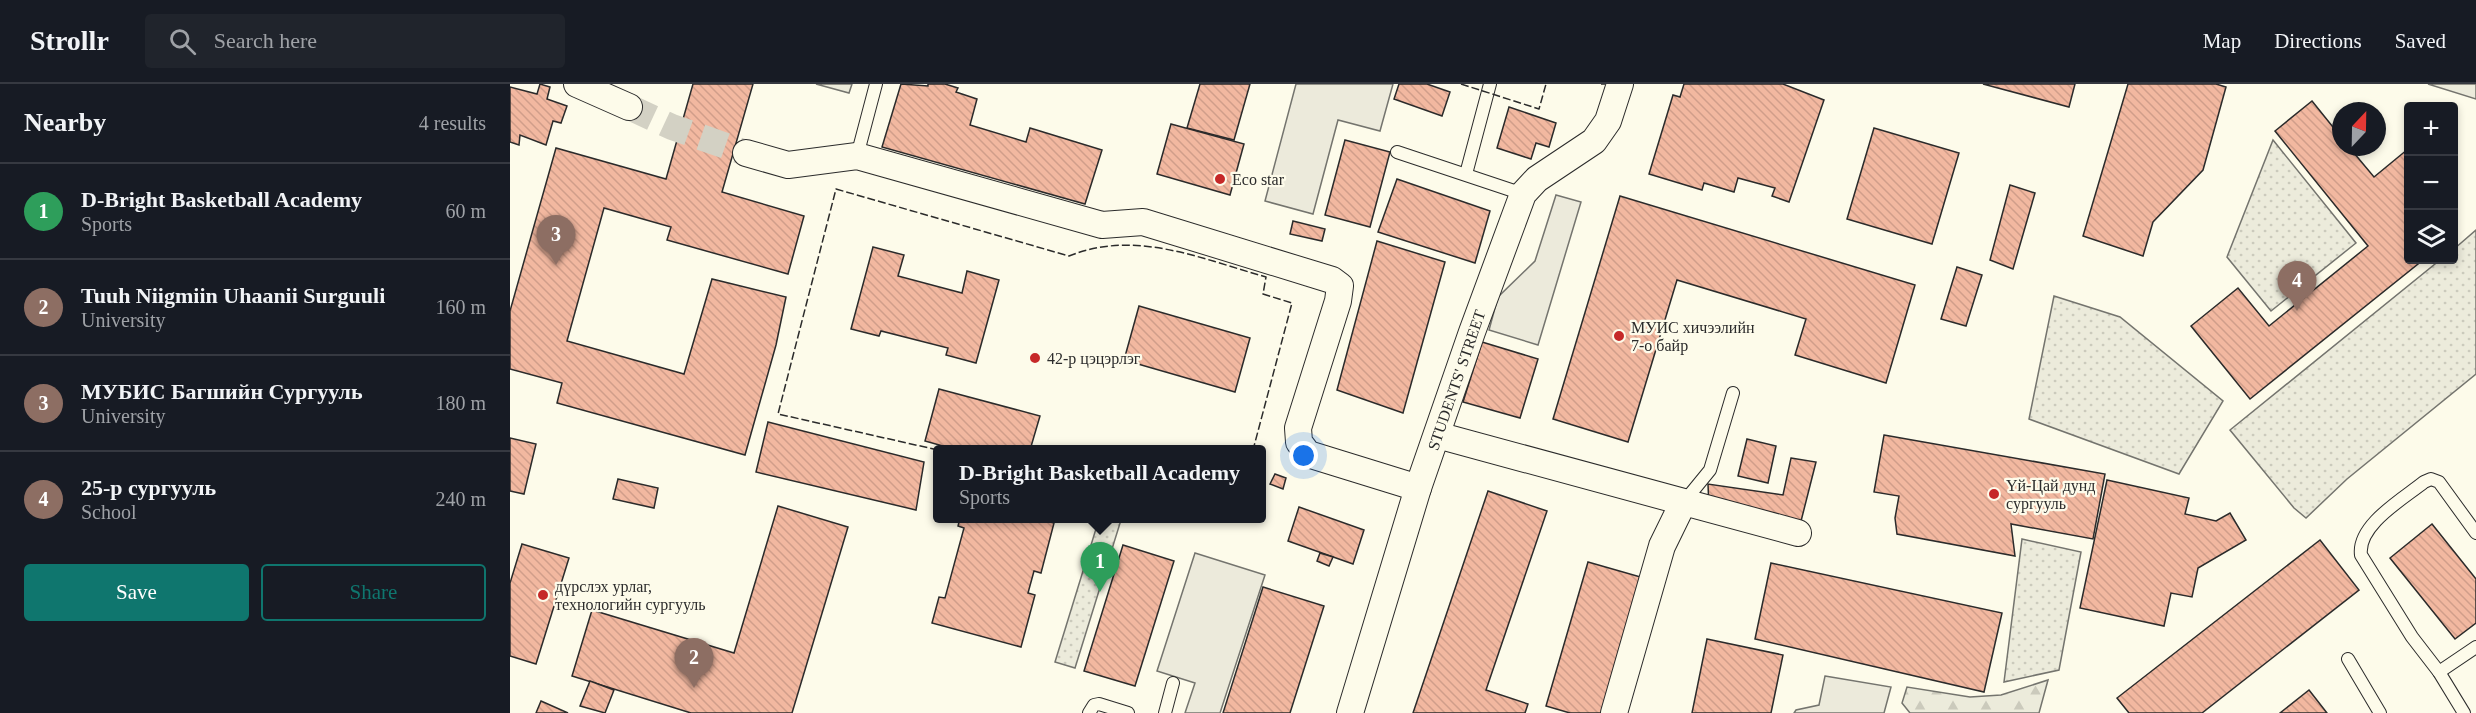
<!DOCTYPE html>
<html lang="en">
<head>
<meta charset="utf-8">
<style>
  :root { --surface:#171b24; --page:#20242c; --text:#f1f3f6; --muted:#9ea1a6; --line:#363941; --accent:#0f766e }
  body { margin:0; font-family:Georgia,serif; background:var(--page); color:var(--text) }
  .controls { position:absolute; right:18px; top:18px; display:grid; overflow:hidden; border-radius:6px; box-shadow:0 3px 9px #0003 }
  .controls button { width:54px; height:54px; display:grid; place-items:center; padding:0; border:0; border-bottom:2px solid var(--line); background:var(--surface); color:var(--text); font:30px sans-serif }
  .compass { position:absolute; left:1822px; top:18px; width:54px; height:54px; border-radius:50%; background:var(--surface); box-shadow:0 3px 9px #0003; rotate:22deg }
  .you { position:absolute; left:794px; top:372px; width:21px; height:21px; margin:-15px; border:4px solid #fff; border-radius:50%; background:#1a73e8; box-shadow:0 0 0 9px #1a73e833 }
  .badge { display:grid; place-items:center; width:39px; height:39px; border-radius:50%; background:var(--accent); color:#fff; font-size:20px; font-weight:700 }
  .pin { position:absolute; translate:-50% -50px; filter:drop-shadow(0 2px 3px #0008) }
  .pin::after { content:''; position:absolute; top:32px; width:21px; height:18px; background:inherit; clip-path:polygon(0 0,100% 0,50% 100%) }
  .popup { position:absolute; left:423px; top:361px; width:333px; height:78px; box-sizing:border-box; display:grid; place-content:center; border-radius:6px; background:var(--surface); filter:drop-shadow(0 2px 4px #0005); font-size:20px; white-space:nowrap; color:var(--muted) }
  .popup b { font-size:22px; color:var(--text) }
  .popup::after { content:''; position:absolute; left:50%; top:100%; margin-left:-12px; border:12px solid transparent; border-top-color:var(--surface) }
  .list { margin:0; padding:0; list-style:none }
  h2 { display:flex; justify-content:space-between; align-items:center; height:78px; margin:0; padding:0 24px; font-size:26px }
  h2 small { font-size:20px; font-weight:400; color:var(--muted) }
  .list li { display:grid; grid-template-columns:39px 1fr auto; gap:18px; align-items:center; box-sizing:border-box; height:96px; padding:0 24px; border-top:2px solid var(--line) }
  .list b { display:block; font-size:22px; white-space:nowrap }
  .list p { margin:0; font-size:20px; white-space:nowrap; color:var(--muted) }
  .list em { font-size:20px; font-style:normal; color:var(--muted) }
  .actions { display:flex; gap:12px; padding:18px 24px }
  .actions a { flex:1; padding:14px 0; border:2px solid var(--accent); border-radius:6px; text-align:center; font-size:21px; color:var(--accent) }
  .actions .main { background:var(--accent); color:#fff }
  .icon { flex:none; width:33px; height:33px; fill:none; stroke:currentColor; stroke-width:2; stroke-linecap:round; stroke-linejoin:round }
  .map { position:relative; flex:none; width:1966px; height:629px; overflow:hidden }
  header { display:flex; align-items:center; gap:36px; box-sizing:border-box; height:84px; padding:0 30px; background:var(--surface); border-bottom:2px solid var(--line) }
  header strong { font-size:28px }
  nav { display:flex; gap:33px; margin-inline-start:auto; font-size:21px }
  .search { width:420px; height:54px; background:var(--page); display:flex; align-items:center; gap:15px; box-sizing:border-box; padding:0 21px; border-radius:6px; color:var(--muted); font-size:22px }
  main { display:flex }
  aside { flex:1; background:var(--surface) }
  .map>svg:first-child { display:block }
  .grass { fill:url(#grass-dots); stroke:#74746e; stroke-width:1.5 }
  .forest { fill:url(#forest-firs); stroke:#74746e; stroke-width:1.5 }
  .pitch { fill:#ecebdb; stroke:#74746e; stroke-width:1.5 }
  .parking { fill:#eceadb; stroke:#74746e; stroke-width:1.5 }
  .building { fill:url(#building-back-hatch); stroke:#2b2b2b; stroke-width:1.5 }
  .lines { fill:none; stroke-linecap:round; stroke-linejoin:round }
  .street-tunnel { stroke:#d3d1c4; stroke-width:26; stroke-dasharray:26 13; stroke-linecap:butt }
  .lane-casing { stroke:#2b2b2b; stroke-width:14 }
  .street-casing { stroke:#2b2b2b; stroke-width:28 }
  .lane { stroke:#fdfbea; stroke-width:12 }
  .street { stroke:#fdfbea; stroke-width:26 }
  .fence { stroke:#2b2b2b; stroke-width:1.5; stroke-dasharray:8 3; stroke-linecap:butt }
  .poi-dot { fill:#c62828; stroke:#fdfbea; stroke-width:2 }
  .labels { text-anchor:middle; stroke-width:4.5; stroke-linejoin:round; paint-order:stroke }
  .poi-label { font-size:16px; fill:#2b2b2b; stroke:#fdfbea; text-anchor:start }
  .street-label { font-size:16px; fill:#2b2b2b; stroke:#fdfbea }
</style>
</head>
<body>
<header>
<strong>Strollr</strong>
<div class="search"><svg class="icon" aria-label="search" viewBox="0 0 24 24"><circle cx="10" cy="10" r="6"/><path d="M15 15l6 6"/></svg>Search here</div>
<nav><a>Map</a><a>Directions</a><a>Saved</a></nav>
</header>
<main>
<aside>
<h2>Nearby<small>4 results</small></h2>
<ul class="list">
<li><span class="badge" style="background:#2e9e5b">1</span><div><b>D-Bright Basketball Academy</b><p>Sports</p></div><em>60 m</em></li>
<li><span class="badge" style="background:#8d6e63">2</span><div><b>Tuuh Niigmiin Uhaanii Surguuli</b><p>University</p></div><em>160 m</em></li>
<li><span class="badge" style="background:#8d6e63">3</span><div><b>МУБИС Багшийн Сургууль</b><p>University</p></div><em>180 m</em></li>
<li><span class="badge" style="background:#8d6e63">4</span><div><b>25-р сургууль</b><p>School</p></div><em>240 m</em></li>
</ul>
<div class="actions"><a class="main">Save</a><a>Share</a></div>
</aside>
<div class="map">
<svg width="1966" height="629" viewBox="0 0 1966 629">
  <defs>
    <pattern id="grass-dots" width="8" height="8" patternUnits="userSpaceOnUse" patternTransform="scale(1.5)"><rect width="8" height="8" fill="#ecebdb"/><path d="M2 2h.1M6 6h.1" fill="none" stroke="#cbcabc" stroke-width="1.8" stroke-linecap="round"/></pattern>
    <pattern id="forest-firs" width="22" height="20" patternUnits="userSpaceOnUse" patternTransform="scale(1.5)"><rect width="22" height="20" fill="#ecebdb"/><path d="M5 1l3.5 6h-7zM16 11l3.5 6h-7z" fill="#cbcabc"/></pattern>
    <pattern id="building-back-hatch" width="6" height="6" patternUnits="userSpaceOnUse" patternTransform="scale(1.5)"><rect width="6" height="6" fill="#f2b8a0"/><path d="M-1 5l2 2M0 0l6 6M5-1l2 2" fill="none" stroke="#d09e8a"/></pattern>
  </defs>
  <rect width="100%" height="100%" fill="#fdfbea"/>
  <g class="grass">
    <polygon points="1763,56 1846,159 1761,227 1717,173"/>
    <polygon points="1966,146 1966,290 1837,395 1796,434 1784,424 1720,346 1930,176 1944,176 1944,165"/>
    <polygon points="1544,212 1610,233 1713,317 1669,390 1519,335"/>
    <polygon points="589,435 611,436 565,584 545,578"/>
    <polygon points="1512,455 1571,468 1549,586 1494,598"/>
  </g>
  <polygon class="forest" points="1538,596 1529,629 1400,629 1392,619 1397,603 1460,613 1491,611"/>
  <g class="pitch">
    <polygon points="306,0 342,0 339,9"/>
    <polygon points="1918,0 1966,0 1966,15"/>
  </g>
  <g class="parking">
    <polygon points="786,0 883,0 870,47 828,36 803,130 755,117"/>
    <polygon points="1046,111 1071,118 1028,261 979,246 988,213 1025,177"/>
    <polygon points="685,469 755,491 710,629 675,629 685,599 647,587"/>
    <polygon points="1315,592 1381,603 1374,629 1284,629 1286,626 1309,621"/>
  </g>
  <g class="building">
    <polygon points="30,0 40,3 37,15 57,22 51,39 43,37 36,61 10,51 9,61 0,58 0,3 27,10"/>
    <polygon points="183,0 243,0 212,108 294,132 278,190 157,156 161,143 94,124 57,257 174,290 202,195 276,213 266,261 235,371 47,319 52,299 0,285 0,227 46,64 156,95"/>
    <polygon points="391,0 418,2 418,0 435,0 448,4 446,8 467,15 460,41 516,58 520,44 592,66 575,120 372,63"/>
    <polygon points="690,0 740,0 724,56 677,44"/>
    <polygon points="889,0 917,0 940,8 932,32 884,15"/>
    <polygon points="1174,0 1273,0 1314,16 1279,118 1262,112 1265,104 1228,94 1224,108 1194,99 1192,106 1139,90 1163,11 1170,13"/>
    <polygon points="1473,0 1565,0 1559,23"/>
    <polygon points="1618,0 1706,0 1716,3 1693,86 1643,138 1633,172 1573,152"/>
    <polygon points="1802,17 1831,53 1831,63 1839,63 1864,93 1898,65 1898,176 1913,176 1740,315 1681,242 1728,204 1759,242 1858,162 1765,47"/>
    <polygon points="999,23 1046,39 1039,63 1026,59 1021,75 987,64"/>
    <polygon points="661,40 734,60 720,111 647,90"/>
    <polygon points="1364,44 1449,69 1422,160 1337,135"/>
    <polygon points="835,56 880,68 860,143 815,131"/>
    <polygon points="887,95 980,127 965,179 868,148"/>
    <polygon points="1500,101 1525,109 1503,185 1480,176"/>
    <polygon points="1110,112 1405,201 1376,299 1285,271 1296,235 1167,196 1118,358 1043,335"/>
    <polygon points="783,137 815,145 812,157 780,150"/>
    <polygon points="867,157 935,178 893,329 827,306"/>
    <polygon points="363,163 394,171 388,192 452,209 457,187 489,196 466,279 436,271 438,264 371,247 369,252 341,245"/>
    <polygon points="1447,183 1472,191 1456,242 1431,235"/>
    <polygon points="629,222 740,254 725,308 614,276"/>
    <polygon points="972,258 1028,275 1010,334 953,318"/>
    <polygon points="429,305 530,332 520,366 447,366 415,357"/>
    <polygon points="258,338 414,378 406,426 246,388"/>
    <polygon points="1374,351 1595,390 1583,455 1501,440 1505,472 1387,450 1385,434 1389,412 1364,408"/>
    <polygon points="0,354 26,360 14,410 0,407"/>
    <polygon points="1237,355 1266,362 1258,399 1228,392"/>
    <polygon points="1281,374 1306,378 1288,449 1199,425 1198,400 1273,411"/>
    <polygon points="765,390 776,394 773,405 760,400"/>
    <polygon points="108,395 148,404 144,424 103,415"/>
    <polygon points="1597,396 1679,414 1675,430 1706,437 1720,429 1736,456 1688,484 1682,513 1661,509 1654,542 1570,524"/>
    <polygon points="978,407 1037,427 976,606 1018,620 1015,629 903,629"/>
    <polygon points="268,422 338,443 282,629 181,629 62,592 82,526 224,569"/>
    <polygon points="789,423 854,446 843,480 778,457"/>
    <polygon points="450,434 526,434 544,439 531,489 524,487 518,509 525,511 511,563 422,539 429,513 435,514 454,444 448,442"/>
    <polygon points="1922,440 1966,495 1966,539 1945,555 1880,474"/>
    <polygon points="1810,456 1849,506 1692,629 1619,629 1607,614"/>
    <polygon points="12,460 59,474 26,580 0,572 0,499"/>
    <polygon points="613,461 664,477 625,602 574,587"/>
    <polygon points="810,469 823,473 819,482 807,477"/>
    <polygon points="1078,478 1134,494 1095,629 1060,629 1036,622"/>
    <polygon points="1261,479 1492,529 1474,608 1245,555"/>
    <polygon points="753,503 814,522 780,629 713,629"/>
    <polygon points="1197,555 1273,571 1261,629 1182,629"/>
    <polygon points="80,597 104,606 95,629 70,622"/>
    <polygon points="1799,606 1817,629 1770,629"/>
    <polygon points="31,617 58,629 26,629"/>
  </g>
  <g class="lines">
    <polyline class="street-tunnel" points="119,23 162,43 236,69"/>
    <g class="lane-casing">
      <g id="lane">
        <polyline points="887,68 1013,110"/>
        <polyline points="347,72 366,0"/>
        <polyline points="956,90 980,0"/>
        <polyline points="1173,419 1200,386 1223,309"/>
        <polyline points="1838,575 1870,629"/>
        <polyline points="1929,588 1966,563"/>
        <polyline points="579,629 584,621 589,620 618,629"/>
        <polyline points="655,629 663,599"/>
        <path d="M1954 629 1929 588 1902 553 1851 471C1847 441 1893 415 1914 398L1921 395 1929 398 1966 449"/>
      </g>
    </g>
    <g class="street-casing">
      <g id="street">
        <polyline points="67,0 119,23"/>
        <polyline points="236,69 278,81 347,72 592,141 633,138 822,196 830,202 828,217 788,344 789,358 798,370 908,404"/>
        <polyline points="927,351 1288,449"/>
        <polyline points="840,629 908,404 962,248 1013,110 1027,95 1084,57 1098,37 1110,0"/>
        <polyline points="1104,629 1152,462 1173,419"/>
      </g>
    </g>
    <use href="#lane" class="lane"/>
    <use href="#street" class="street"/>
    <g class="fence">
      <polyline points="951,0 1029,25 1036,0"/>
      <polyline points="1091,0 1095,0"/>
      <path d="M428 366 268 330 326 105 559 172C625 145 692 175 756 193L753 210 782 219 743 366"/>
      <polyline points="723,434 724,434"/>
    </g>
  </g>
  <g class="poi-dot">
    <circle cx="710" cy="95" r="6"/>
    <circle cx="1109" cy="252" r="6"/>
    <circle cx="525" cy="274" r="6"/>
    <circle cx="1484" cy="410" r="6"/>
    <circle cx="33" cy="511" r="6"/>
  </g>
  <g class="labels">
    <g class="poi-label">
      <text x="722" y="101">Eco star</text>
      <text x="1121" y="249">МУИС хичээлийн<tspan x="1121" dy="18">7-о байр</tspan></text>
      <text x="537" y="280">42-р цэцэрлэг</text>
      <text x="1496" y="407">Үй-Цай дунд<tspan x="1496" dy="18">сургууль</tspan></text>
      <text x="45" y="508">дүрслэх урлаг,<tspan x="45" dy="18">технологийн сургууль</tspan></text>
    </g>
    <g class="street-label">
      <text transform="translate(946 296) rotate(-71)" y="6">STUDENTS' STREET</text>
    </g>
  </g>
</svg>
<div class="controls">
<button>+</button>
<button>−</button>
<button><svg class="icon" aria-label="layers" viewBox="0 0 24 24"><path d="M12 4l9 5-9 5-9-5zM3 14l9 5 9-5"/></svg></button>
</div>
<svg class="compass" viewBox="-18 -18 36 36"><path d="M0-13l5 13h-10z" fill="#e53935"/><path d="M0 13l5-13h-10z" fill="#9ea1a6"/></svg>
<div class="you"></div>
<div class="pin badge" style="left:590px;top:508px;background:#2e9e5b">1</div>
<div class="popup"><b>D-Bright Basketball Academy</b>Sports</div>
<div class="pin badge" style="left:184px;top:604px;background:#8d6e63">2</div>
<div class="pin badge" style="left:46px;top:181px;background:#8d6e63">3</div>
<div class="pin badge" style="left:1787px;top:227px;background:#8d6e63">4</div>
</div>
</main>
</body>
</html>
